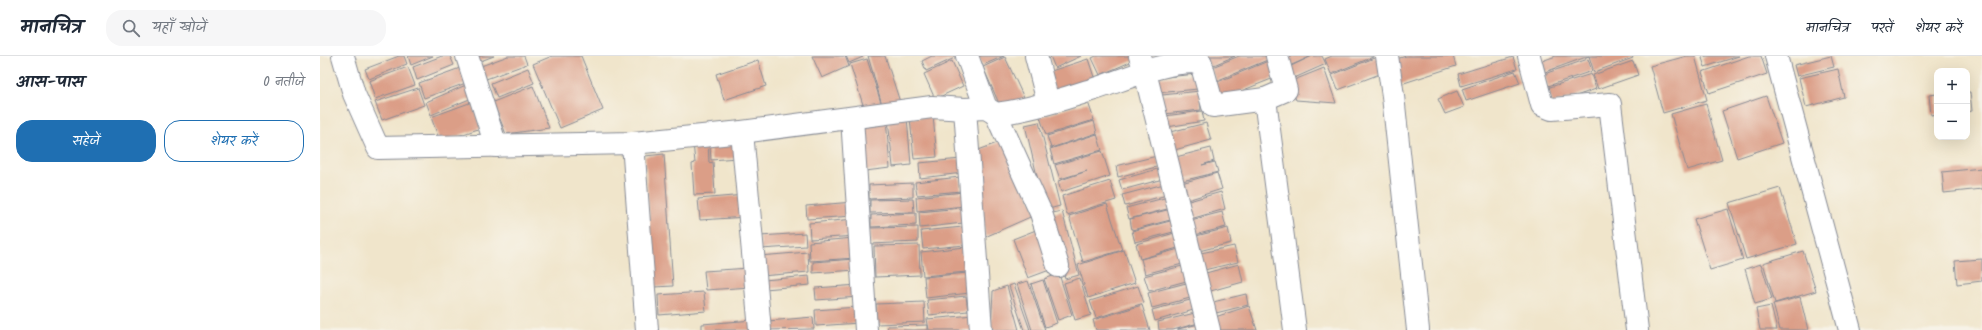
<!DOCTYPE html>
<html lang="hi">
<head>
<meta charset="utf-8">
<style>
  :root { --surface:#fff; --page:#f6f6f7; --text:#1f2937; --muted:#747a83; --line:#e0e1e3; --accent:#1f6fb2 }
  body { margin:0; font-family:Kalam,"Playpen Sans Deva",sans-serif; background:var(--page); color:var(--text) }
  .controls { position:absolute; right:12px; top:12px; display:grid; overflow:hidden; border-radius:8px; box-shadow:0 4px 16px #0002 }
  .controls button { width:36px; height:36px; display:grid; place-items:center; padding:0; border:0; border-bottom:1px solid var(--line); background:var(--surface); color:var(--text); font:20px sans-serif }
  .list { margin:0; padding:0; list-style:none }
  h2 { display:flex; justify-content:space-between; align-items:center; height:52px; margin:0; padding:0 16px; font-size:17px }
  h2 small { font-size:13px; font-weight:400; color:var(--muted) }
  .actions { display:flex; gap:8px; padding:12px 16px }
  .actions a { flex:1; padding:9px 0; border:1px solid var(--accent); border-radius:16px; text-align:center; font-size:14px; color:var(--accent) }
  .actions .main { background:var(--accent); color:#fff }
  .icon { flex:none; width:22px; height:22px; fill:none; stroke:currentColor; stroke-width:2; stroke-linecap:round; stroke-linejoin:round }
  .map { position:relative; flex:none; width:1662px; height:274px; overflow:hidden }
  header { display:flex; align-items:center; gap:24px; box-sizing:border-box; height:56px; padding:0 20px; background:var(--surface); border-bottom:1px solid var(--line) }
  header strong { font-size:19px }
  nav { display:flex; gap:22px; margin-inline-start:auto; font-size:14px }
  .search { width:280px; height:36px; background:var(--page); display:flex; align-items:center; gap:10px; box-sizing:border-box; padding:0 14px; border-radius:16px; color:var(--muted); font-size:15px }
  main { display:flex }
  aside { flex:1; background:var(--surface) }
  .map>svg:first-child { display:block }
  .building { fill:#db9e87 }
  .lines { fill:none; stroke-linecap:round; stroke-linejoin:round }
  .street-casing { stroke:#868a94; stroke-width:24 }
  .street { stroke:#fff; stroke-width:22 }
</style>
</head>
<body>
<header>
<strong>मानचित्र</strong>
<div class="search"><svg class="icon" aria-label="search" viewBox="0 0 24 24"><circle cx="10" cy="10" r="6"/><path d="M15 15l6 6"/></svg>यहाँ खोजें</div>
<nav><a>मानचित्र</a><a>परतें</a><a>शेयर करें</a></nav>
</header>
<main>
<aside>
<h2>आस-पास<small>0 नतीजे</small></h2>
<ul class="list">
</ul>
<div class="actions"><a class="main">सहेजें</a><a>शेयर करें</a></div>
</aside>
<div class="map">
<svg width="1662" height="274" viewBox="0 0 1662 274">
  <rect width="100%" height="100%" fill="#f7f3e8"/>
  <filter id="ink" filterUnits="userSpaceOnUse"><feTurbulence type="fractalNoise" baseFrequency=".025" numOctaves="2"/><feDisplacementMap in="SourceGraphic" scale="8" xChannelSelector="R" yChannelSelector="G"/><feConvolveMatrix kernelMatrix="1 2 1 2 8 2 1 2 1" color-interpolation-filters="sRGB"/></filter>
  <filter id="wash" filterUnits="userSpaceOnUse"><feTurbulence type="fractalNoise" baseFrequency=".012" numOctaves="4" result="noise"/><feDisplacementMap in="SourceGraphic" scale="16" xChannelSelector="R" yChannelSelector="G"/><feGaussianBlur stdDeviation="0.9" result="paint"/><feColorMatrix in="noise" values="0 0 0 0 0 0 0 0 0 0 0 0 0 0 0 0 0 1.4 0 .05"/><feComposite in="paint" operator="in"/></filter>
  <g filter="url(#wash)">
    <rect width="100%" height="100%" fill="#f0e5cb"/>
    <g id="blocks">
      <g class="building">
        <polygon points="79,0 84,0 87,8 49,23 45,13"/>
        <polygon points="88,0 113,0 91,9"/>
        <polygon points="122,0 130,0 134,9 97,24 93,11"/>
        <polygon points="156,0 174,0 158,6"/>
        <polygon points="188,0 204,0 207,8 166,23 161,10"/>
        <polygon points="232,0 261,0 283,54 240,72 213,8"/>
        <polygon points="492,0 525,0 529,10 502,22"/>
        <polygon points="526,0 543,0 543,1 529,7"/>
        <polygon points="548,0 565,0 580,46 563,52"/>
        <polygon points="612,0 639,0 606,15 602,5"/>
        <polygon points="658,0 684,0 663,9"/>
        <polygon points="730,0 761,0 735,12"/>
        <polygon points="776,0 813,0 815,4 780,19 772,2"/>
        <polygon points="885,0 915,0 889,11"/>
        <polygon points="919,0 949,0 950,3 896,25 890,12"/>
        <polygon points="960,0 1002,0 1006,8 972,23 967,12 992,0 965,12"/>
        <polygon points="1012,0 1053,0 1053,1 1011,18 1005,3"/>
        <polygon points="1059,0 1065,16 1018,34 1012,19"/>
        <polygon points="1086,0 1133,0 1136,10 1078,29 1070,5"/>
        <polygon points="1236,0 1312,0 1313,2 1274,16 1269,0 1225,16 1222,5"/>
        <polygon points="1367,0 1375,0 1387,44 1343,57 1330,10"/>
        <polygon points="1387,0 1419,0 1385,11 1382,2"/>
        <polygon points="1429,0 1441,0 1447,18 1389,37 1382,16"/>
        <polygon points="1511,0 1514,11 1477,20 1474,9"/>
        <polygon points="685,1 704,42 681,52 663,11"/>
        <polygon points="1193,1 1197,13 1141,30 1138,18"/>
        <polygon points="547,3 563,53 546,58 530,8"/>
        <polygon points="768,3 775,24 735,37 728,16"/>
        <polygon points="953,3 959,20 901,43 895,27"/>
        <polygon points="1268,3 1272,15 1228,30 1224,18"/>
        <polygon points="438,4 446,30 404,44 396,18"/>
        <polygon points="632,5 643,30 615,43 604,18"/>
        <polygon points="1313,5 1318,19 1278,33 1273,19"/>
        <polygon points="88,11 95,29 55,43 49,25"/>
        <polygon points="140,12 146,27 104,42 99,27"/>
        <polygon points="208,12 214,27 177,42 171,27"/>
        <polygon points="1004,12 1016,47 976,44 969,26"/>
        <polygon points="1518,13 1524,41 1486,51 1479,22"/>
        <polygon points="1195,15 1200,27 1146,45 1142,33"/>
        <polygon points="877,18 878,33 837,37 836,22"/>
        <polygon points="1271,18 1276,33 1233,48 1227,32"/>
        <polygon points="146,29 152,42 111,59 106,46"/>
        <polygon points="213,30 229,72 186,78 173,46"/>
        <polygon points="98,32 104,49 62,64 55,46"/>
        <polygon points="880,35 881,54 844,58 842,39"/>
        <polygon points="1137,35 1144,51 1125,58 1118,43"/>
        <polygon points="1647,36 1650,36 1652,55 1647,56"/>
        <polygon points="1617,38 1617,58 1611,59 1609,39"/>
        <polygon points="1446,40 1462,87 1417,102 1402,55"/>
        <polygon points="152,46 161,72 120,86 111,61"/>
        <polygon points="768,46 774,64 726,79 720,61"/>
        <polygon points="1386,48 1402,104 1367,114 1351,58"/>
        <polygon points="882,55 884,65 847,71 845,60"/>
        <polygon points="613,60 617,101 594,103 590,62"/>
        <polygon points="587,61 591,109 573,111 568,63"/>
        <polygon points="566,62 570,112 545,115 540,65"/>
        <polygon points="774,65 777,77 731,92 727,80"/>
        <polygon points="719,66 740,150 725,154 705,69"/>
        <polygon points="886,67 891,84 851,95 846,77"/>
        <polygon points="777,78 782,94 734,108 730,93"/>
        <polygon points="685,84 717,158 665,181 656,95"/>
        <polygon points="388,85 389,107 393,106 395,138 374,139 372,108 375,107 373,86"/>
        <polygon points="416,87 417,102 391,104 390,89"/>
        <polygon points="891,92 894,105 882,109 895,106 898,116 858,126 852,102"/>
        <polygon points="782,95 790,120 741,136 738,125 767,115 740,123 735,109"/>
        <polygon points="344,98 353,230 334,231 325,100"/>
        <polygon points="837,100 840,110 798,121 796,110"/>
        <polygon points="641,103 643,117 600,122 599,107"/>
        <polygon points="841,112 843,123 802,134 799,124"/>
        <polygon points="1662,112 1662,133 1624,137 1622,116"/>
        <polygon points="897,117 902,133 864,145 858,128"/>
        <polygon points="640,121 641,135 597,139 595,126"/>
        <polygon points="790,125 796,144 747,159 742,140"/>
        <polygon points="593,127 593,141 549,143 549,129"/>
        <polygon points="844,128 847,139 805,150 802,139"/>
        <polygon points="1460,132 1477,188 1426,203 1409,147"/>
        <polygon points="643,136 644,150 597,155 596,141"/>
        <polygon points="901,136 905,153 867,164 862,147"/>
        <polygon points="425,139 427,161 380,164 378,143"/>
        <polygon points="848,141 851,152 809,163 806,152"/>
        <polygon points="593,143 594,156 550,157 550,144"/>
        <polygon points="533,146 534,160 487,163 486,150"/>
        <polygon points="787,148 802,194 763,206 749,160"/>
        <polygon points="641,152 643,167 600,172 599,156"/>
        <polygon points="851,153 854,163 812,174 810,163"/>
        <polygon points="1408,153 1423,204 1390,214 1374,163"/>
        <polygon points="742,155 759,219 745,223 728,158"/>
        <polygon points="902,156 906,171 871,180 867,165"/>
        <polygon points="596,157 596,169 551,171 551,159"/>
        <polygon points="535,163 536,180 490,183 489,167"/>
        <polygon points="854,164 857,175 815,186 812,175"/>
        <polygon points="598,171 598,186 551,188 550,172"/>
        <polygon points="643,171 645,189 603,193 601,175"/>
        <polygon points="721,172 735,212 708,222 693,183"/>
        <polygon points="908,172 911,187 875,196 872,181"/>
        <polygon points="858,176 861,191 820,203 816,188"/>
        <polygon points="485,177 486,190 441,193 440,180"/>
        <polygon points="534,182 536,202 490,205 489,186"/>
        <polygon points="599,189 600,219 555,221 554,190"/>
        <polygon points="914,190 918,206 880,215 876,198"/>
        <polygon points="645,191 647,216 603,220 601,196"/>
        <polygon points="863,192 866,207 825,218 821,203"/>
        <polygon points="804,194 815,227 768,242 758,209"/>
        <polygon points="1483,195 1496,235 1455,247 1443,207"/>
        <polygon points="488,196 489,216 441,220 439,200"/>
        <polygon points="535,203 536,214 493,217 493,206"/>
        <polygon points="1662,203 1662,225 1637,228 1635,205"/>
        <polygon points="919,208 923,226 887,236 882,218"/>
        <polygon points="1441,208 1452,243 1435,248 1425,213"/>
        <polygon points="866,209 870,224 829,235 824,220"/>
        <polygon points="430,212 431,231 386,234 384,215"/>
        <polygon points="648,217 650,237 606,242 604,221"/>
        <polygon points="739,218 752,259 738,264 724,223"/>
        <polygon points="489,220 490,229 445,233 444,224"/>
        <polygon points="760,222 771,259 755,264 744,227"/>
        <polygon points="723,224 737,267 725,271 711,228"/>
        <polygon points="708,225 725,274 712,274 697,228"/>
        <polygon points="870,226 874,241 832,252 828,237"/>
        <polygon points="694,228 710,274 704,274 689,230"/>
        <polygon points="539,229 539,241 496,244 495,232"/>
        <polygon points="687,230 699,274 671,274 673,235"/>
        <polygon points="818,230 824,247 776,262 770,245"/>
        <polygon points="384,236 386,255 339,259 338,239"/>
        <polygon points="926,238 928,249 892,258 889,247"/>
        <polygon points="646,240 648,255 609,259 607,244"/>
        <polygon points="1480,241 1488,274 1460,274 1453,248"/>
        <polygon points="874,243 877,253 835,265 832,254"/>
        <polygon points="604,246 605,266 557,268 556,248"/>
        <polygon points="822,249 830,274 776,274 773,264"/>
        <polygon points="929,250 937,274 896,274 892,262"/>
        <polygon points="1451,250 1457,274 1440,274 1436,253"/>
        <polygon points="538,251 539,267 496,270 495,254"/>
        <polygon points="879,256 882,266 853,274 839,274 838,266"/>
        <polygon points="654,259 655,274 609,274 607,263"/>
        <polygon points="493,261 494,273 449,274 448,265"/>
        <polygon points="434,264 435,274 382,274 382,268"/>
        <polygon points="883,267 885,274 858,274 858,273"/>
        <polygon points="608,269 608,274 568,274 567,270"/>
      </g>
    </g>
  </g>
  <g filter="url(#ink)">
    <use href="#blocks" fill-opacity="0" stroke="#868a94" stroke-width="1"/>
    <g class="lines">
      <g class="street-casing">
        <g id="street">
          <polyline points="23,0 34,38 58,92 313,87 422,76 612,51 645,53 661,274"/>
          <polyline points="147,0 176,90"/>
          <polyline points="647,0 666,52"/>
          <polyline points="716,0 728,46"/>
          <polyline points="820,0 825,16 889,274"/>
          <polyline points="1067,0 1073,40 1098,274"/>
          <polyline points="1209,0 1222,49 1232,53 1290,48 1317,274"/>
          <polyline points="1456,0 1530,274"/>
          <polyline points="945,43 975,274"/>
          <path d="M645 53 666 52 676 58C707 54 738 45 768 35 799 26 850 2 881 7L893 50 945 43 966 34 957 0"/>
          <polyline points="676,58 721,157 738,210"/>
          <polyline points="532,62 546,274"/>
          <polyline points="422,76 440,274"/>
          <polyline points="313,87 327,274"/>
        </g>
      </g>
      <use href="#street" class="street"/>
    </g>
  </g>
</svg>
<div class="controls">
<button>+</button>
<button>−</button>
</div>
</div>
</main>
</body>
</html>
